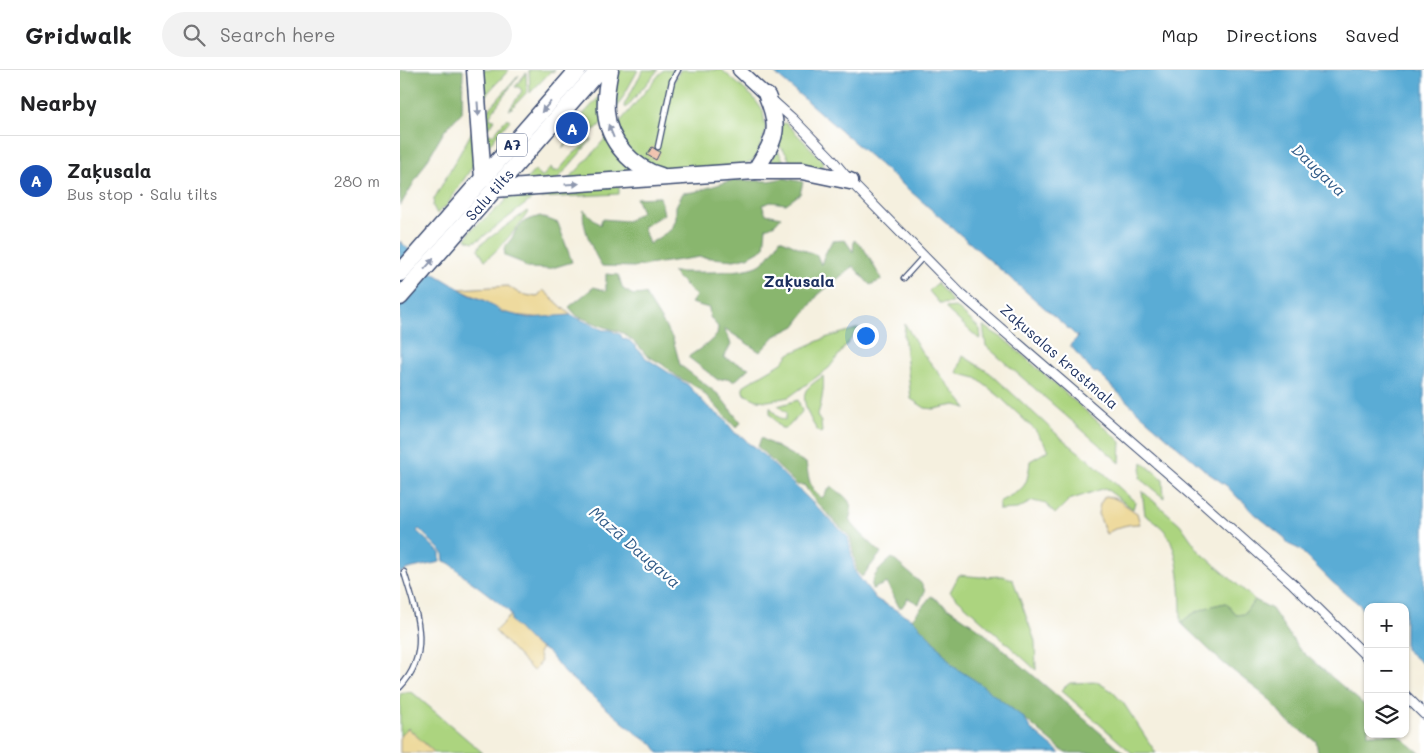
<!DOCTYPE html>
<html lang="en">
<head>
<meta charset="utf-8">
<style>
  :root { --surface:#fff; --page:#f2f2f2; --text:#202124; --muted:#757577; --line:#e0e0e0; --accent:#111827 }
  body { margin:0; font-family:Mali,sans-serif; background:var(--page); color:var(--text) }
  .controls { position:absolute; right:15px; bottom:15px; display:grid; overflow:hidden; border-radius:10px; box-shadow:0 1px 4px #0004 }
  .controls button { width:45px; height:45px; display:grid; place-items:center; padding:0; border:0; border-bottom:1px solid var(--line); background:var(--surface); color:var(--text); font:25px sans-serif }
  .you { position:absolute; left:465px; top:265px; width:18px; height:18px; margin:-12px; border:4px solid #fff; border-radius:50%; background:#1a73e8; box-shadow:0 0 0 8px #1a73e833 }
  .badge { display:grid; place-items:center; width:32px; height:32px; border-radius:50%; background:var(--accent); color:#fff; font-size:16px; font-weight:700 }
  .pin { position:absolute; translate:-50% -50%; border:2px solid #fff; box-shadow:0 1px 5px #0006 }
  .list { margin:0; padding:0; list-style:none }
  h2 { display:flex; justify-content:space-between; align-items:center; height:65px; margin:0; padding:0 20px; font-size:21px }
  h2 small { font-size:16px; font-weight:400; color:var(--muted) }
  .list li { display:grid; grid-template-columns:32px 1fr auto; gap:15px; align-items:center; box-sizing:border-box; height:90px; padding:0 20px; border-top:1px solid var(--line) }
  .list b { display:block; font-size:19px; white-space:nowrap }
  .list p { margin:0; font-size:16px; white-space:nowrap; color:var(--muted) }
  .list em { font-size:16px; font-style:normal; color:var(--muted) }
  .icon { flex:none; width:28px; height:28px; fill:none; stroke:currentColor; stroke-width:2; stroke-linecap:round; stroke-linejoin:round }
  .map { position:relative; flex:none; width:1024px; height:683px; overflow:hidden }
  header { display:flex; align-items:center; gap:30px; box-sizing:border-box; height:70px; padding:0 25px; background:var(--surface); border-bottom:1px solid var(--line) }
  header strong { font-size:24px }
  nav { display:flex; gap:28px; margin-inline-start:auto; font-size:18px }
  .search { width:350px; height:45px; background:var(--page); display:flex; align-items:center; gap:12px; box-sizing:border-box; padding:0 18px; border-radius:28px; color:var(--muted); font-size:19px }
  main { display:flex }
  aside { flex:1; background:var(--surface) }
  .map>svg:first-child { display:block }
  .green { fill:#acd47f; stroke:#64826e }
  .forest { fill:#89b66e; stroke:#527266 }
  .sand { fill:#eeda9e; stroke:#84847e }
  .water { fill:#5aacd5; stroke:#3a6e9a }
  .building { fill:#edb095 }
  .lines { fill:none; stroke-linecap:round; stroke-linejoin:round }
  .lane-casing { stroke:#3c4c71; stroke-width:7 }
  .street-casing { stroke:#3c4c71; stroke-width:11 }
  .secondary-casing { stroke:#3c4c71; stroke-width:15 }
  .highway-casing { stroke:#3c4c71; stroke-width:19 }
  .lane { stroke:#fff; stroke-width:4.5 }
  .street { stroke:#fff; stroke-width:9 }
  .secondary { stroke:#fff; stroke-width:12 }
  .highway { stroke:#fff; stroke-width:16 }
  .oneway { fill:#8d97ae }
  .labels { text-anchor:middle; stroke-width:4.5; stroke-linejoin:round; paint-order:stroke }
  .shield { fill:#fff; stroke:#5f6d8e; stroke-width:1 }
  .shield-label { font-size:14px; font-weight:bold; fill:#1b2f5e }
  .street-label { font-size:15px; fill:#1b2f5e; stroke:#fff }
  .water-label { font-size:16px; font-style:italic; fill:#315b88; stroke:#fff }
  .neighbourhood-label { font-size:16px; font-weight:bold; fill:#1b2f5e; stroke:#fff }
</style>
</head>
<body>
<header>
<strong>Gridwalk</strong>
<div class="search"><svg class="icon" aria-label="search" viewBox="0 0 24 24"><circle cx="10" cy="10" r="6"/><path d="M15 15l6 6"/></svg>Search here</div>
<nav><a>Map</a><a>Directions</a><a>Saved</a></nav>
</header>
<main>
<aside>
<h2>Nearby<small></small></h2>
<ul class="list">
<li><span class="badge" style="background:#1a4fb4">A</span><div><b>Zaķusala</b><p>Bus stop · Salu tilts</p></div><em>280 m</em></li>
</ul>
</aside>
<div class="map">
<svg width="1024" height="683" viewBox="0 0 1024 683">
  <rect width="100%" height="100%" fill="#fff"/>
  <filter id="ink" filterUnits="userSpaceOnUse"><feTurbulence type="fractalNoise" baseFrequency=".02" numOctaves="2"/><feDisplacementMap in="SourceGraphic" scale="10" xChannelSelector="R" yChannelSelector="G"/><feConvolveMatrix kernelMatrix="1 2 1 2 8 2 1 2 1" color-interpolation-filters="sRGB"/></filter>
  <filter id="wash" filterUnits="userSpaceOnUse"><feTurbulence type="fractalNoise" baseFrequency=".0096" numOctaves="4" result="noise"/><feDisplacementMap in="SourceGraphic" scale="20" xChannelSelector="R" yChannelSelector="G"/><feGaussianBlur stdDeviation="1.12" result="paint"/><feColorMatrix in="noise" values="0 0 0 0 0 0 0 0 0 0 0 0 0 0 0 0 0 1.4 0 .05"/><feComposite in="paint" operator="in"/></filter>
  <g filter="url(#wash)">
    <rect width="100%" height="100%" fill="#f5f0df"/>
    <g class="green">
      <polygon points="81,0 109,0 83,28"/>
      <polygon points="155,0 153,2 151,1 130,23 129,0"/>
      <polygon points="220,0 238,0 218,36 196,59 175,60 179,53 177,51 216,9"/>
      <polygon points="243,0 258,0 226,38 224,35"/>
      <path d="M263 0H275L271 9 257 72 274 12 280 0H322L353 27 363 41 366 61 355 89 344 95 277 102 235 99 219 117V124L141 128C168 114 184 93 203 71 224 48 243 24 263 0Z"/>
      <polygon points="126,3 127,22 112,38 109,40 122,21 119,17 115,17"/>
      <polygon points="119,5 90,45 90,49 95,50 87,59 85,44"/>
      <polygon points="107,48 110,50 87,77 87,64 93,65"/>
      <path d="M383 53 387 54 422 90 424 92 421 98 390 94C389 87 384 78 376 75L381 55Z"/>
      <polygon points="73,60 76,91 45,138 43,137 37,144 33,136 34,129"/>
      <polygon points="194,61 181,72 180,67 176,66 162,79 176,63"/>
      <polygon points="192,69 157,110 80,169 73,172 66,169 71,160 106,131 105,129 113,124 135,100 140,107 143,106 151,97 153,101 158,101 173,84"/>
      <polygon points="377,79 386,95 371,93 370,91"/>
      <path d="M127 141 128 142C122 153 95 184 85 190L78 179 81 174Z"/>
      <polygon points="537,213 552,231 552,233 540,234 529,221"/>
      <polygon points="556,237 580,259 581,268 579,269 545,238"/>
      <polygon points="505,254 521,281 567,338 555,335 534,339 525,338 511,329 504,265"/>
      <polygon points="583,256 604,269 721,372 720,393 586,276"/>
      <polygon points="459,258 429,298 389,327 368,331 357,330 346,325 343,322 343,318 346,314 382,293 389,284 425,268"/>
      <path d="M563 286 590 303 660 367 695 395 735 432 733 439 705 418 669 430 655 444 646 434 633 431 617 439 599 440V432C623 418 627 421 630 391L649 380 635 360 599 326 576 308 557 303Z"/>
      <path d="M423 306C425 315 421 338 417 346L421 352 422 362 420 363C412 355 399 329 407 319 411 314 418 310 423 306Z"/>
      <polygon points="398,330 402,341 401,343 387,358 381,358 370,344 370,337 378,347 385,350 387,343 378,336"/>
      <polygon points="742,392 763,409 764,428 740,409"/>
      <path d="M742 421 780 454 799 481 855 530 844 544 836 545 826 533C809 536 793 541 781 553 781 529 781 477 763 459 758 454 751 449 745 445Z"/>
      <polygon points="559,505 580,507 603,506 613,510 635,571 636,600 550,522"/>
      <polygon points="697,612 712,621 724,634 756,683 732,683 661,620 670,613"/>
      <polygon points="8,622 13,623 83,683 35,683 8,658 0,666 0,624"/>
    </g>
    <g class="forest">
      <polygon points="0,0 63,0 62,42 45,60 0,136"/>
      <path d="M384 108 403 112 400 124 386 134 371 132 362 135 366 144 381 147 375 154 366 158 364 178 348 187 334 190 300 187 234 197 202 196C194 185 180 152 184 140L200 155 202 149 227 151 242 142 236 128 260 127 264 144 243 157 249 174 272 159 276 149V136L283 123 294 122 333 110 369 111Z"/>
      <polygon points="140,146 158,153 172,192 149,199 127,198 120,192 105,186 104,178 112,168 116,160 125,151"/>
      <path d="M380 169C393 174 404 181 417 185L421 195 424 186 432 171 445 170 453 182 454 170 463 177 482 210 470 215 453 196 418 225 395 256 375 266 360 282 324 258 331 274 324 288 349 298 334 312 329 308 318 310 288 287 307 274 317 265 318 257 310 247 309 238 291 233 296 226 272 202C291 202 347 204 361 194 369 187 375 179 380 169Z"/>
      <polygon points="206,204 218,205 223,219 233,225 245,224 273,269 280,295 319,325 341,353 336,358 300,319 278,307 262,294 246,285 239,276 223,263 202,256 177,246 169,237 194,217 206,221"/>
      <path d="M361 368 406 393C409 408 409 420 422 428L431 416C445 427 456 431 449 450 458 462 470 472 481 483L462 507 457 502 450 467 415 431 404 415H397L358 377Z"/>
      <path d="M492 488 522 514 525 521 519 534 508 528 502 537H499L487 513 472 519C470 506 483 496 492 488Z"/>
      <polygon points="531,526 579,559 724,683 665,683 624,648 554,597 532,569 512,549"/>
      <path d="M855 530 872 539 899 579 968 638V664H997L1020 683H918L916 671 887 651 868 628 822 592 781 553C793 541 809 536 826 533L836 545 844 544Z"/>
    </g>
    <g class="sand">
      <polygon points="108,216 120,224 137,227 143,220 171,245 144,248 114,245 102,242 86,231 58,219"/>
      <path d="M705 426C718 427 725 436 737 443L740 454C726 454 717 457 706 464 703 457 702 451 698 444L700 434Z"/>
      <polygon points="111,545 132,573 141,578 138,583 141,591 133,601 95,561"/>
      <polygon points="8,658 35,683 0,683 0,666"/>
    </g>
    <g class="water">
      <polygon points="371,0 1024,0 1024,595 1005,579 1005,537 968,537 968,546 964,545 960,535 932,512 899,479 888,474 885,468 850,440 844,432 838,428 827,416 808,403 738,342 697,302 695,303 691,300 670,275 678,267"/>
      <path d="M0 171 33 203 70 225 86 231 102 242 129 248 171 245 203 260H210L221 265 222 268 230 271 246 288 288 315 308 337 324 349 335 363 344 368 349 374 354 376 448 467 455 502 476 529 512 549 532 569 554 597 576 611 624 648 631 659 660 683H259L252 673 239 666 165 603 148 582 132 573 111 551V545L108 540C94 529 81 518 66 508 58 502 54 494 44 491L43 483 19 459 17 461 40 483V492L8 499 0 503Z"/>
    </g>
    <g id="blocks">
      <polygon class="building" points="252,77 260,82 256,90 247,85"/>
    </g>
  </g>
  <g filter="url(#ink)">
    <use href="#blocks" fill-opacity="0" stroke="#3c4c71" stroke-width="1"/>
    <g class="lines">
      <g class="lane-casing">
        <g id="lane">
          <polyline points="258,77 272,11 278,0"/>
          <polyline points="504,208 524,186"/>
          <path d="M0 617C33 583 16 542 4 502"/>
        </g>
      </g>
      <g class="street-casing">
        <g id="street">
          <polyline points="372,30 392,48 430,87 450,111 561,224 791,423 893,514 968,588"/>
          <polyline points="1005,625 1024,644"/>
        </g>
      </g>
      <g class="secondary-casing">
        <polyline id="secondary" points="339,0 367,26"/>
      </g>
      <g class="highway-casing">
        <g id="highway">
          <polyline points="75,0 83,109"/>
          <path d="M210 0C207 14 205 28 206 42 208 72 233 98 261 106"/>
          <polyline points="355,101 402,101 450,111"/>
          <path d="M95 119 355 101C374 70 382 61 367 26"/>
          <polyline points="0,203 178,0"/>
          <polyline points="0,227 199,0"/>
        </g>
      </g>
      <use href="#lane" class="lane"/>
      <use href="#street" class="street"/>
      <use href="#secondary" class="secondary"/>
      <use href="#highway" class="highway"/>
    </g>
    <defs><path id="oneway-solid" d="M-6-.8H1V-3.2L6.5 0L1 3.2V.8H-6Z" transform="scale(1.25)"/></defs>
    <g class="oneway">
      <use href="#oneway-solid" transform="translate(146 37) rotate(131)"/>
      <use href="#oneway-solid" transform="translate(78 39) rotate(86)"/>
      <use href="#oneway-solid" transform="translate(211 61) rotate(-112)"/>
      <use href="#oneway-solid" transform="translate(172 114) rotate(-4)"/>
      <use href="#oneway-solid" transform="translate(29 194) rotate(-49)"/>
    </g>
  </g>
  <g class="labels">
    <rect class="shield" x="97" y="63.5" width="30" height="23" rx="4"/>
    <g class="shield-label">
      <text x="112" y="80">A7</text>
    </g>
    <g class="street-label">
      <text transform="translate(90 125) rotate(-48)" y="5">Salu tilts</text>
      <text transform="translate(659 287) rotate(41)" y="5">Zaķusalas krastmala</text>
    </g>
    <g class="water-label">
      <text transform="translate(919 100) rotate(44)" y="6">Daugava</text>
      <text transform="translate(235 477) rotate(41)" y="6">Mazā Daugava</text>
    </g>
    <g class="neighbourhood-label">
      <text x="399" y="217">Zaķusala</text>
    </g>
  </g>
</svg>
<div class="controls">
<button>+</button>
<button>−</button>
<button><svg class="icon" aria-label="layers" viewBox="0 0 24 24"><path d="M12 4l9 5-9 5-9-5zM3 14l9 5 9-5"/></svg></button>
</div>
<div class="you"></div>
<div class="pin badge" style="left:172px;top:58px;background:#1a4fb4">A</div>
</div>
</main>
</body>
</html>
